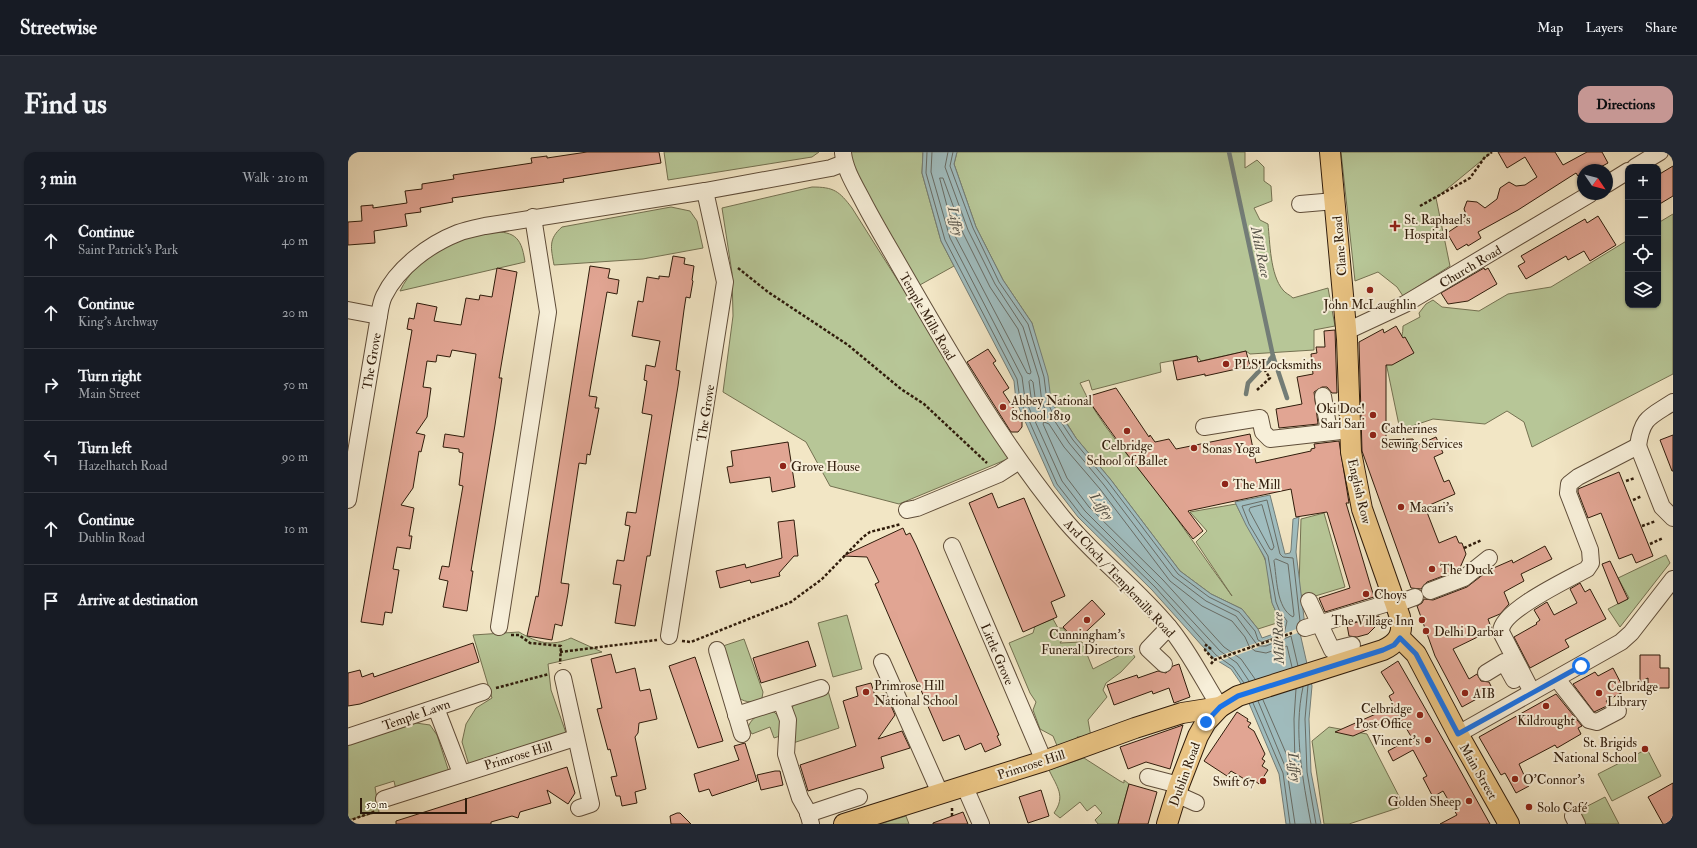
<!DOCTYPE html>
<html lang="en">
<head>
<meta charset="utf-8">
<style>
  :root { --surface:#171b24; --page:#242831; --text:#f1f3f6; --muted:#9ea1a6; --line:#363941; --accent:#c59692 }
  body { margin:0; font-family:"IM FELL Double Pica",serif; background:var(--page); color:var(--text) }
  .controls { position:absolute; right:12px; top:12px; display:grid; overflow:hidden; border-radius:8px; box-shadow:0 1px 3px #0004 }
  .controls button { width:36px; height:36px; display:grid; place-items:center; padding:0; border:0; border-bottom:1px solid var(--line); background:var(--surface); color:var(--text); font:20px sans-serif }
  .compass { position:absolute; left:1229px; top:12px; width:36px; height:36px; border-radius:50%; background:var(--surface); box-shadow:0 1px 3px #0004; rotate:125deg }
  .scale { position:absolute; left:12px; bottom:10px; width:107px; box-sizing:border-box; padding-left:4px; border:2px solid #301c0b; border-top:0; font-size:11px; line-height:14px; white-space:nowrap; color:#301c0b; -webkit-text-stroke:3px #f7efd9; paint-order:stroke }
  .stop { position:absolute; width:12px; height:12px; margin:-9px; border:3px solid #1a73e8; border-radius:50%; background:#fff }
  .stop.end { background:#1a73e8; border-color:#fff; box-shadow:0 1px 4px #0008 }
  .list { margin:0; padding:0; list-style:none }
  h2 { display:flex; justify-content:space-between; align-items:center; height:52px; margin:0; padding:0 16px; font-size:17px }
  h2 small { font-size:13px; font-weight:400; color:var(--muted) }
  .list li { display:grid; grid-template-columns:26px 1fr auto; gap:12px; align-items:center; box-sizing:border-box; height:72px; padding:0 16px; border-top:1px solid var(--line) }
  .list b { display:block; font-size:15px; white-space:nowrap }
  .list p { margin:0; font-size:13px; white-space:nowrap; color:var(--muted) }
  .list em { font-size:13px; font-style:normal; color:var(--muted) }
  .icon { flex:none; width:22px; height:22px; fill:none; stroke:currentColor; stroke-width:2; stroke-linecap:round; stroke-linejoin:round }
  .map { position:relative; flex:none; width:1325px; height:672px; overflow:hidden; border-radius:12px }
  header { display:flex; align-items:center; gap:24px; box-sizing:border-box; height:56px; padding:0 20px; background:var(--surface); border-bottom:1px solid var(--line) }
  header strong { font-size:19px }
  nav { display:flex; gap:22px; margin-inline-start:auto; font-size:14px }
  .intro { display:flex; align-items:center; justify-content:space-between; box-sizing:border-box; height:96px; padding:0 24px }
  h1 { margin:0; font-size:28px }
  .button { padding:10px 18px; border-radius:12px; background:var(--accent); color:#111; font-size:14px; font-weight:700 }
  main { display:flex; gap:24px; padding:0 24px }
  aside { flex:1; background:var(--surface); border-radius:12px; box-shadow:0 1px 3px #0004 }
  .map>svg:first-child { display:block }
  .green { fill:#b7c697; stroke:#747151 }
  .water { fill:#a0bdbf; stroke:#737d77 }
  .pier { fill:#f2e6c5 }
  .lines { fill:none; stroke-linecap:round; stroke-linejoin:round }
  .shore { stroke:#686c65; stroke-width:1 }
  .stream { stroke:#737d77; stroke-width:4.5 }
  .building { fill:#e1a593; stroke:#301c0b }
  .minor-casing { stroke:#604e3a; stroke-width:18 }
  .major-casing { stroke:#301c0b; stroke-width:22 }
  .path { stroke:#301c0b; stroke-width:2.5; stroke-dasharray:3 2; stroke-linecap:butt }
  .minor { stroke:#f7efd9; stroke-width:16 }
  .major { stroke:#e9c382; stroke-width:20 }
  .route { stroke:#1a73e8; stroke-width:5 }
  .poi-dot { fill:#8f2418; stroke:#f7efd9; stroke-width:1.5 }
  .labels { text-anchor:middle; stroke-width:4; stroke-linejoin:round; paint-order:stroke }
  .poi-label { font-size:13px; fill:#301c0b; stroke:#f7efd9; text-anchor:start }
  .street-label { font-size:13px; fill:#301c0b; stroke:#f7efd9 }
  .water-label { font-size:14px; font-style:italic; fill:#57544a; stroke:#f7efd9 }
</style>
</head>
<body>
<header>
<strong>Streetwise</strong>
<nav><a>Map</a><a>Layers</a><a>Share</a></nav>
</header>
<div class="intro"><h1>Find us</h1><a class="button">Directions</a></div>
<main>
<aside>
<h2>3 min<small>Walk · 210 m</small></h2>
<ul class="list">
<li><svg class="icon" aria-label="ahead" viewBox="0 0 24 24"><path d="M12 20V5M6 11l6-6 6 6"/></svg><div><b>Continue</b><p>Saint Patrick's Park</p></div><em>40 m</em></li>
<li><svg class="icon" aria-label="ahead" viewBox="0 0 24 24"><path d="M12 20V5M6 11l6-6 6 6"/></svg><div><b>Continue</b><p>King's Archway</p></div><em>20 m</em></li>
<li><svg class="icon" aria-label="right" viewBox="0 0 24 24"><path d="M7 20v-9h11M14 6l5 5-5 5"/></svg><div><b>Turn right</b><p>Main Street</p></div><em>50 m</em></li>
<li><svg class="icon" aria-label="left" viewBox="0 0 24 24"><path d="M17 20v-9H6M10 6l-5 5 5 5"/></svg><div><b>Turn left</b><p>Hazelhatch Road</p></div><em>90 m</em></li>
<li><svg class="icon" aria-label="ahead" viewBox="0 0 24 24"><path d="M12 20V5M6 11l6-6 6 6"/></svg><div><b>Continue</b><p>Dublin Road</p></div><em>10 m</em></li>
<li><svg class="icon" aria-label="arrive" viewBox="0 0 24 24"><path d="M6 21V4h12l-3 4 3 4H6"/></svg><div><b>Arrive at destination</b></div></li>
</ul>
</aside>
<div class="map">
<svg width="1325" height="672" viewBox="0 0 1325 672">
  <rect width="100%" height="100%" fill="#f2e6c5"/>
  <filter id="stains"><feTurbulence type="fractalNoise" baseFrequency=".005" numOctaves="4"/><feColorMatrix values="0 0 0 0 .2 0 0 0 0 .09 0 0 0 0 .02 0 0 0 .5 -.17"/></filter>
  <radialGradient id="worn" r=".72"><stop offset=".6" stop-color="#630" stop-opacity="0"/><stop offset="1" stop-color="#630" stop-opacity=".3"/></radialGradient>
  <g class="green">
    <polygon points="316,0 471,0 464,5 320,28"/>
    <polygon points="502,0 575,0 574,21 593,89 606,114 570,134 534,82 503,10"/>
    <path d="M609 0H897V16L909 8 916 15V29L923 34 924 49 906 56 912 68 920 72C922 90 922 123 935 138 937 141 942 143 945 146L980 136 987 174 966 178V198L902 202 898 199 853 209 849 204 812 211 813 220 744 238 741 228 732 231C750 271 783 306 809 340 835 374 859 410 884 444L848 390 859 379 842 360 888 352C896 370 908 387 916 405 926 427 915 447 935 469L910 477 894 457 863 442 832 419 763 328 728 286 712 260 708 258 703 248 684 171 655 128 628 75 606 12Z"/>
    <polygon points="993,0 1144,0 1088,46 1102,114 1055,144 1049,135 1030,120 1007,129"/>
    <path d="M464 35C486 35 491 39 504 56L662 306 551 352 482 334 458 290 375 240 385 164 384 121 374 56Z"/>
    <path d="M323 55 342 59 349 69 355 96 295 107 206 113C203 96 200 87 214 75Z"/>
    <path d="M1325 62V222L1184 295 1176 270 1159 259 1137 272 1085 267 1052 278 1036 201C1049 193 1055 190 1055 174L1072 165 1071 161 1078 152 1085 148 1094 155 1131 159 1160 142 1203 135 1280 88V153H1310V71Z"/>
    <path d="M139 79C165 80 173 82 177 110L52 139C60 122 76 105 92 96 106 88 124 84 139 79Z"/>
    <polygon points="976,361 997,435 954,448 951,435 953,367"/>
    <polygon points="1318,403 1322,411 1272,475 1260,457 1281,446 1270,426"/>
    <polygon points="499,463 514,517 485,525 470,471"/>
    <polygon points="705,467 710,476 715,476 719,481 712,491 734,490 745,517 782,498 787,505 773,520 758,531 755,538 759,545 740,568 743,585 729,585 730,587 710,596 705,584 692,577 685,558 688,550 682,541 661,491 685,481 687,474"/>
    <path d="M171 480C190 491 203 495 223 486L254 500 200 512 203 538 218 581 121 613 114 590 118 572 128 556 144 546 125 483Z"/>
    <path d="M396 487 415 540 414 546C406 551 398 551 391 546L375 494Z"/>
    <polygon points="480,539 491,576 445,591 443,558 446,552"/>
    <path d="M426 560C434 567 433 573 432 584L426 586 422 575 404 582 400 575C405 563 413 562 426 560Z"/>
    <polygon points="68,571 82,573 89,583 101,620 48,638 46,629 27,635 31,660 0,668 0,593"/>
    <polygon points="981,575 1019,582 1056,654 1001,672 976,672 964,589"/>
    <polygon points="1299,597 1313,624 1264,649 1250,622"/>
    <path d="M736 606 772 629 776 631V628L781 632 770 672H750L747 668 754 661 747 653 739 659 732 650 712 666 706 661C718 644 709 635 701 618Z"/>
    <polygon points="1257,645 1271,672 1235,672 1228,660"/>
    <polygon points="558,664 561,672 532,672"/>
  </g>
  <polygon class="water" points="575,0 609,0 606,12 628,75 655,128 684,171 700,224 703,248 708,258 711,260 728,286 763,328 832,419 863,442 894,457 910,477 914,486 934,479 935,469 929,462 924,451 917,406 898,373 887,350 922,343 937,402 942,401 943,398 945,367 951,365 948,400 957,474 952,481 964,534 961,567 963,620 973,672 938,672 931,622 892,530 883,517 865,506 804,438 730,365 706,334 668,249 666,229 593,89 574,21"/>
  <polygon class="pier" points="957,474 958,478 870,510 865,506"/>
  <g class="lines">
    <g class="shore">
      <polyline points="579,0 578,21 597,88 669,227 672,248 709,332 733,363 807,435 868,503 885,515 896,531"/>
      <polyline points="584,0 583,20 602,86 674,225 677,247 714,329 737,359 810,432 872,499 889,511 901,529"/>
      <polyline points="600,0 597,15 620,78 647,132 675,175 691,226 694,251 700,263 706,268 721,291 756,333 825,424 858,449 888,464 910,494 918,494 943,484 950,514"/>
      <polyline points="605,0 602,14 625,76 651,130 680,172 696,225 699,249 704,260 709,264 725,288 760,330 830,422 861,445 891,460 907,479 910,488 914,490 936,482 939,469 932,460 928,450 920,404 901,372 894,354 919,348 932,402 935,405 945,406 952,469"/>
      <polygon points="592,26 595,26 615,81 642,135 670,177 683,220 682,222 679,221 607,84"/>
      <polygon points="683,228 685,230 687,245 686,248 683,245 681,230"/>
      <polygon points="914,353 926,395 924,398 922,397 901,358 902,356"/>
      <path d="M928 407 940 412 946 463 945 465C928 456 929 426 926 409Z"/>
      <polyline points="907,527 893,507 876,495 815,428 741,355 719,326 695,272 696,270 701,272 716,295 752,337 822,429 854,454 884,469 897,485 901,494 907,499 918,501 939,494 944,515"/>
      <polyline points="960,533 957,567 959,620 968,672"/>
      <path d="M955 535C945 580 955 628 963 672"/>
      <polyline points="915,548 944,615 947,616 946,567 948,537"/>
      <polyline points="910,549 939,619 947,672"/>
      <polyline points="905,551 935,621 942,672"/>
    </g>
    <g class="stream">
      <polyline points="881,0 925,204 939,246"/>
      <polyline points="898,242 900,231 925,204"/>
    </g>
  </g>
  <g class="building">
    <polygon points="239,0 311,0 313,11 215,27 216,30 104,46 105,50 72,56 73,60 57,62 59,74 26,79 27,91 0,93 0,70 14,69 13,54 25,53 25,56 59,51 57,39 74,37 74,32 106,27 105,23 184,11 183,6 199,4 199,6"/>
    <polygon points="1150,0 1207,0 1215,13 1239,0 1254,0 1260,11 1247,18 1235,18 1235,20 1230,24 1228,21 1170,58 1130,80 1133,86 1120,94 1119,92 1109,98 1099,81 1120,67 1116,57 1119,49 1129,50 1137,56 1149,47 1152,36 1161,30 1168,34 1177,33 1189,25 1177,5 1159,16"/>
    <polygon points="1325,14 1325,44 1310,53 1310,23"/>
    <polygon points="1250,64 1268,93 1242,109 1236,99 1220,108 1218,104 1178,127 1170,114 1177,110 1173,104 1237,67 1239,71"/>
    <polygon points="325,104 337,106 336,112 346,114 344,128 345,129 342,146 338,145 336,158 328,218 332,219 330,234 302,404 299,404 287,474 267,471 273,433 265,432 269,408 276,409 282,374 277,373 279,360 288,361 304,263 294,261 299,229 296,228 298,213 307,215 312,189 284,184 290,149 295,150 299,125 311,127 311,124 321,125"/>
    <polygon points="242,114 262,117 260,126 271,128 269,142 259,140 241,244 249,245 247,256 251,256 242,303 239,302 238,312 231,311 213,431 221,432 220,441 214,474 207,472 204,488 179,484 188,444 190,445"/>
    <polygon points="149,116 169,120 151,226 154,226 147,273 123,419 125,419 119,459 95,455 100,429 91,427 94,414 101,415 115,334 111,333 115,301 111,300 111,297 95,295 97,282 116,285 128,202 104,198 102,205 89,203 88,210 79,209 75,235 83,236 79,265 68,281 77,283 73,300 71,299 65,336 53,353 66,356 61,384 64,384 62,397 49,395 45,417 51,418 44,461 37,460 35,473 13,470 64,178 59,177 61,166 66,167 69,151 89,155 86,169 113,173 118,146 131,148 132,143 144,145"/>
    <polygon points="1136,116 1137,118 1140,116 1149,132 1120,149 1100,152 1093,141"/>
    <polygon points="1048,174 1055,186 1057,185 1066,201 1044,213 1038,213 1038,288 1065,287 1068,294 1088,285 1095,301 1086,305 1096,330 1101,328 1107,342 1077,355 1091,391 1108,384 1111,391 1114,391 1118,402 1111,418 1079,430 1073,437 1063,436 1014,299 1011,190 1035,177 1036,181"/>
    <polygon points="987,178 989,241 984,241 979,235 974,235 966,240 970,272 931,276 928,257 954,252 949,225 965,222 963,202 969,201 968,195 977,195 976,179"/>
    <polygon points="640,197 648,209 645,211 661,236 655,240 674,269 674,275 670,280 663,280 619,210"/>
    <polygon points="898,199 902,214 857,224 857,222 829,228 825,209 849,204 850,210"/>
    <polygon points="768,236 801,285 802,283 807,290 821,287 828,297 902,282 908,311 963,299 963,297 967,296 966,292 991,289 1001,351 998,351 1026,445 977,460 971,446 1002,436 979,360 948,365 943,337 840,359 855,379 845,387 779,302 738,245"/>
    <polygon points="1325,283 1325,319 1324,319 1312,288"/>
    <polygon points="440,290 447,335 424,340 422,325 382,331 379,315 385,314 383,299"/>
    <polygon points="1271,320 1305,404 1288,411 1284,402 1271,407 1253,361 1240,366 1230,340 1230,337"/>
    <polygon points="644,341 650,356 676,346 717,444 703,450 709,465 675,480 621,351"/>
    <polygon points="446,368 450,404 446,404 431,421 432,424 403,431 402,428 372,436 368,419 397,412 398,416 434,406 430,370"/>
    <polygon points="555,376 558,383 562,381 568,393 651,583 649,584 653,593 637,600 633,591 617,598 611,583 595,589 527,432 531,430 519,405 495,404"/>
    <polygon points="1197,394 1204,407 1173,422 1176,429 1156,440 1161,452 1152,462 1140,467 1144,478 1105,497 1121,527 1129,522 1133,529 1141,530 1145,538 1114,555 1087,504 1069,454 1074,451 1076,447 1085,448 1119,435 1141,418 1164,408 1165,411"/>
    <polygon points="1262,409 1280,447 1270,452 1254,412"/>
    <polygon points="1232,431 1237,440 1242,437 1258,467 1217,488 1221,495 1182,516 1166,485 1189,472 1188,471 1192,468 1186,458 1199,450 1206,463 1229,451 1222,437"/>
    <polygon points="744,448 757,462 728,489 715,475"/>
    <polygon points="1031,464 1028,474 1020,482 1009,485 1001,484 999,473"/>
    <polygon points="460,489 468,514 413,531 405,506"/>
    <polygon points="125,491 131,510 12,552 0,554 0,521 12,518 14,525 25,521 26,525"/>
    <polygon points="263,502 268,521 287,516 292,539 302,537 309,567 291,571 290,581 287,585 298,637 287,640 289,651 274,654 272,644 268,644 263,625 269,624 262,597 260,598 249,557 254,556 243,507"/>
    <polygon points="1292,503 1312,503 1312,516 1321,516 1321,536 1300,536 1300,526 1292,530"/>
    <polygon points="347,505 375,589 350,596 321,514"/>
    <polygon points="1050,509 1097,591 1142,672 1092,672 1109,663 1095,639 1085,645 1075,626 1079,624 1065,598 1045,609 1040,599 1064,586 1051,564 1005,584 987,580 1046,554 1041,544 1046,541 1033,520"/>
    <polygon points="831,512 842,545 826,551 821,536 805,542 804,539 766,553 759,533 789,523 790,526 810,519 818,521 825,514"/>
    <polygon points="1265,516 1277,539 1258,549 1261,553 1246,560 1225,532 1247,520 1250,524"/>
    <polygon points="523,531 528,547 539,544 547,563 530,587 554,579 562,596 533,605 536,616 460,639 452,613 508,594 495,549 510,544 508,535"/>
    <polygon points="1208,542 1234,574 1230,576 1233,582 1209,596 1207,593 1171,612 1181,634 1168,641 1157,621 1153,623 1131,585"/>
    <polygon points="889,560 900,567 899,569 903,571 900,575 906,579 917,602 914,607 917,609 914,614 920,618 911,632 901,624 898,628 883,619 879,624 856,609"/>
    <polygon points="835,573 822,617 798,610 780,617 772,595"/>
    <polygon points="397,591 409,629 364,644 361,637 351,640 346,622 391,608 386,594"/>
    <polygon points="219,615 227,641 220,652 199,638 203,651 172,660 170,666 164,664 143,670 143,672 48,672 48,669"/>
    <polygon points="427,619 432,619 435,633 413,638 409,623"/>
    <polygon points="1325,631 1325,672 1315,672 1300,645"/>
    <polygon points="781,632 809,640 800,672 770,672"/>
    <polygon points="693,638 701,664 680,671 671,645"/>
    <polygon points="615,660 620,672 585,672 585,671"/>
    <polygon points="329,661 332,661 343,672 323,672 322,664"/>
  </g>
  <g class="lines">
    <g class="minor-casing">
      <g id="minor">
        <path d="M495 1C497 19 508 35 516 51 527 72 539 92 551 113 601 200 651 287 715 366 747 405 789 436 821 475 841 499 855 528 872 555"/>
        <polyline points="1287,15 1312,0"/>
        <polyline points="1259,32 1280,19"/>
        <polyline points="952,52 987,49"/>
        <polyline points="0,158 31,164"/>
        <polyline points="999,179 1057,152 1242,42"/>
        <polyline points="975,244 981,279"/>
        <polyline points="856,275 912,266 915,280 922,287 1002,278"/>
        <polyline points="1290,294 1314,355 1325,366"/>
        <path d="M1290 294C1294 265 1302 265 1325 250"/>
        <path d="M0 348 31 164C32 158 33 150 36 144 50 115 82 92 110 81 118 78 128 76 137 74L357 39 483 16 496 11"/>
        <polyline points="559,358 569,356 651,322 671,309"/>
        <polyline points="604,394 696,609"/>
        <polyline points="1082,439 1116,426 1141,406"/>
        <polyline points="961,449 984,498 1004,493"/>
        <polyline points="1048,452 1067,445"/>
        <polyline points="151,475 200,160 185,65"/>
        <polyline points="957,476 1047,449"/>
        <polyline points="321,484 377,130 357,39"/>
        <polyline points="369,498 394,582"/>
        <polyline points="534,510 592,641"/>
        <polyline points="816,512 800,497 821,475"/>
        <polyline points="1138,521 1156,510 1166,528"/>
        <polyline points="215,526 243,652 231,656"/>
        <polyline points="1209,527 1241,568 1249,570 1270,559"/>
        <path d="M1184 540 1153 480C1152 459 1221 427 1239 417L1243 411 1242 398 1220 341 1221 332 1230 325 1290 294"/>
        <polyline points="433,549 440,568 438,602 452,646 460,660 463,672"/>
        <polyline points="88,556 113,621"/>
        <polyline points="388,563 473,536"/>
        <polyline points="1110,582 1273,490 1283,481 1325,427"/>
        <polyline points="0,585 135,540"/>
        <polyline points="800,625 831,633"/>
        <polyline points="616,633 633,672"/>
        <polyline points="828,642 848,651"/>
        <polyline points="36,647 227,586"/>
        <polyline points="460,662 511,645"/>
        <polyline points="1225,664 1229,672"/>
      </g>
    </g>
    <g class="major-casing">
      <g id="major">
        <polyline points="1052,486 1068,502 1110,582 1161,672"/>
        <polyline points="496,672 696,609 787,576 834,561 872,555"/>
        <path d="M819 672 831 633 850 584 858 570 872 555 890 544 1035 498C1050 491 1056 482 1052 465L1014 357 1003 300 999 187 982 0"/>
      </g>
    </g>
    <g class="path">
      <polyline points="1072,54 1122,26 1137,5 1144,0"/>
      <polyline points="390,116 420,140 500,193 553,237 576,252 639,311"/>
      <polyline points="909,238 922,226 910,208"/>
      <polyline points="1278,329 1287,326"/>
      <polyline points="1285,348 1294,344"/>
      <polyline points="1294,374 1308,369"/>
      <polyline points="1302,392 1315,386"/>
      <polyline points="1116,396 1134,388"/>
      <polyline points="163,483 171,483 182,491 213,494 212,512"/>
      <polyline points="334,489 343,490 443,450 474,427 515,385 522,380 553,372"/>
      <polyline points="863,497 858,493 857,498 866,508"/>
      <polyline points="212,500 309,488"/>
      <polyline points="863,512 866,508 944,481"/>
      <polyline points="148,536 201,522"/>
      <polyline points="604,664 604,655"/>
      <polyline points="0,669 28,659"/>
    </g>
    <use href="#minor" class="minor"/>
    <use href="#major" class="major"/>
  </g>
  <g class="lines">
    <polyline class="route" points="858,570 872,555 890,544 1035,498 1046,493 1052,486 1068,502 1110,582 1233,514"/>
  </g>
  <g class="poi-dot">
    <path d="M1045 68h4v4h4v4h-4v4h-4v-4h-4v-4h4z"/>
    <circle cx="1022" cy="138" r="4"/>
    <circle cx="878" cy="212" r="4"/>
    <circle cx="655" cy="255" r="4"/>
    <circle cx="1025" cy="263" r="4"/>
    <circle cx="779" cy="279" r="4"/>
    <circle cx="1025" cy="283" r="4"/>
    <circle cx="846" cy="296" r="4"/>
    <circle cx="435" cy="314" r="4"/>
    <circle cx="877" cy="332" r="4"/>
    <circle cx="1053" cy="355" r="4"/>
    <circle cx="1084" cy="417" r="4"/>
    <circle cx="1018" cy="442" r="4"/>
    <circle cx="739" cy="468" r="4"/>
    <circle cx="1074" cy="468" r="4"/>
    <circle cx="1078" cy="479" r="4"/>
    <circle cx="518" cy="540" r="4"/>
    <circle cx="1117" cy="541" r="4"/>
    <circle cx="1251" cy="541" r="4"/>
    <circle cx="1198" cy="554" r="4"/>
    <circle cx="1072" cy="563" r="4"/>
    <circle cx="1080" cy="588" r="4"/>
    <circle cx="1297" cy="597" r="4"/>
    <circle cx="1167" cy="627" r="4"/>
    <circle cx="915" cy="629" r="4"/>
    <circle cx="1121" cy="649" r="4"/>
    <circle cx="1181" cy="655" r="4"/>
  </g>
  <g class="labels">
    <g class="poi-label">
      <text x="1056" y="72">St. Raphael's<tspan x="1056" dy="15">Hospital</tspan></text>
      <text x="1022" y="157" text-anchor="middle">John McLaughlin</text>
      <text x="886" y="217">PLS Locksmiths</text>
      <text x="663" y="253">Abbey National<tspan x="663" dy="15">School 1819</tspan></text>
      <text x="1017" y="261" text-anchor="end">Oki Doc!<tspan x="1017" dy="15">Sari Sari</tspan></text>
      <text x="1033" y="281">Catherines<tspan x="1033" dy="15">Sewing Services</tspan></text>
      <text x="779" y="298" text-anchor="middle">Celbridge<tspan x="779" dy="15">School of Ballet</tspan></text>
      <text x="854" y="301">Sonas Yoga</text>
      <text x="443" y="319">Grove House</text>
      <text x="885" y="337">The Mill</text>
      <text x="1061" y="360">Macari's</text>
      <text x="1092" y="422">The Duck</text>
      <text x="1026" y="447">Choys</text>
      <text x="1066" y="473" text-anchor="end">The Village Inn</text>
      <text x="1086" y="484">Delhi Darbar</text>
      <text x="739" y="487" text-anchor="middle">Cunningham's<tspan x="739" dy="15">Funeral Directors</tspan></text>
      <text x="526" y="538">Primrose Hill<tspan x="526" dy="15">National School</tspan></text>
      <text x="1259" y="539">Celbridge<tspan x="1259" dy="15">Library</tspan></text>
      <text x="1125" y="546">AIB</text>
      <text x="1064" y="561" text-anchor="end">Celbridge<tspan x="1064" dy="15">Post Office</tspan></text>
      <text x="1198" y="573" text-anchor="middle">Kildrought</text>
      <text x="1072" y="593" text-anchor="end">Vincent's</text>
      <text x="1289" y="595" text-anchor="end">St. Brigids<tspan x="1289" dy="15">National School</tspan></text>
      <text x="1175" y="632">O’Connor’s</text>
      <text x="907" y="634" text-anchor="end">Swift 67</text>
      <text x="1113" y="654" text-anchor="end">Golden Sheep</text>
      <text x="1189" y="660">Solo Café</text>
    </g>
    <g class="street-label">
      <text transform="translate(991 94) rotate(-95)" y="5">Clane Road</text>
      <text transform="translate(1122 114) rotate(-31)" y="5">Church Road</text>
      <text transform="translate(580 164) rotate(60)" y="5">Temple Mills Road</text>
      <text transform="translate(23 209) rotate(-80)" y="5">The Grove</text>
      <text transform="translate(357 261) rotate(-81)" y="5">The Grove</text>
      <text transform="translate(1012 339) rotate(77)" y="5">English Row</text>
      <text transform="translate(772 426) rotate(47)" y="5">Ard Cloch / Templemills Road</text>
      <text transform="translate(650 502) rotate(67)" y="5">Little Grove</text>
      <text transform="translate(68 562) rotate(-19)" y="5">Temple Lawn</text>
      <text transform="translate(170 603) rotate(-17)" y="5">Primrose Hill</text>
      <text transform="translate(683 612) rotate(-18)" y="5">Primrose Hill</text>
      <text transform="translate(1131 619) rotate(60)" y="5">Main Street</text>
      <text transform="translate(836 622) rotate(-70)" y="5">Dublin Road</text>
    </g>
    <g class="water-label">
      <text transform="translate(608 69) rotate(77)" y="5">Liffey</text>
      <text transform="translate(913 100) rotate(78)" y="5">Mill Race</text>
      <text transform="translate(754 354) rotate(55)" y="5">Liffey</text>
      <text transform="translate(930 486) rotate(-92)" y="5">Mill Race</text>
      <text transform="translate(947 615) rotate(82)" y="5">Liffey</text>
    </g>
  </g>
  <rect width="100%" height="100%" filter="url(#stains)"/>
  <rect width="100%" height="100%" fill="url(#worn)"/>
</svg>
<div class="controls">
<button>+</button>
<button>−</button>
<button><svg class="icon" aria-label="locate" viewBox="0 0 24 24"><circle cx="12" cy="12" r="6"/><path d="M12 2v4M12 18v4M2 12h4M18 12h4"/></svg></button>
<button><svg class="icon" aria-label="layers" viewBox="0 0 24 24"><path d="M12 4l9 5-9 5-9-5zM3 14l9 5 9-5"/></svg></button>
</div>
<svg class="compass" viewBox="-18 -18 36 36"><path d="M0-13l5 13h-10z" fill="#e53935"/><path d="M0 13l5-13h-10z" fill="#9ea1a6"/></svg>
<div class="scale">50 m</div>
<div class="stop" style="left:1233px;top:514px"></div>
<div class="stop end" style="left:858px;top:570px"></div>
</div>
</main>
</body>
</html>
